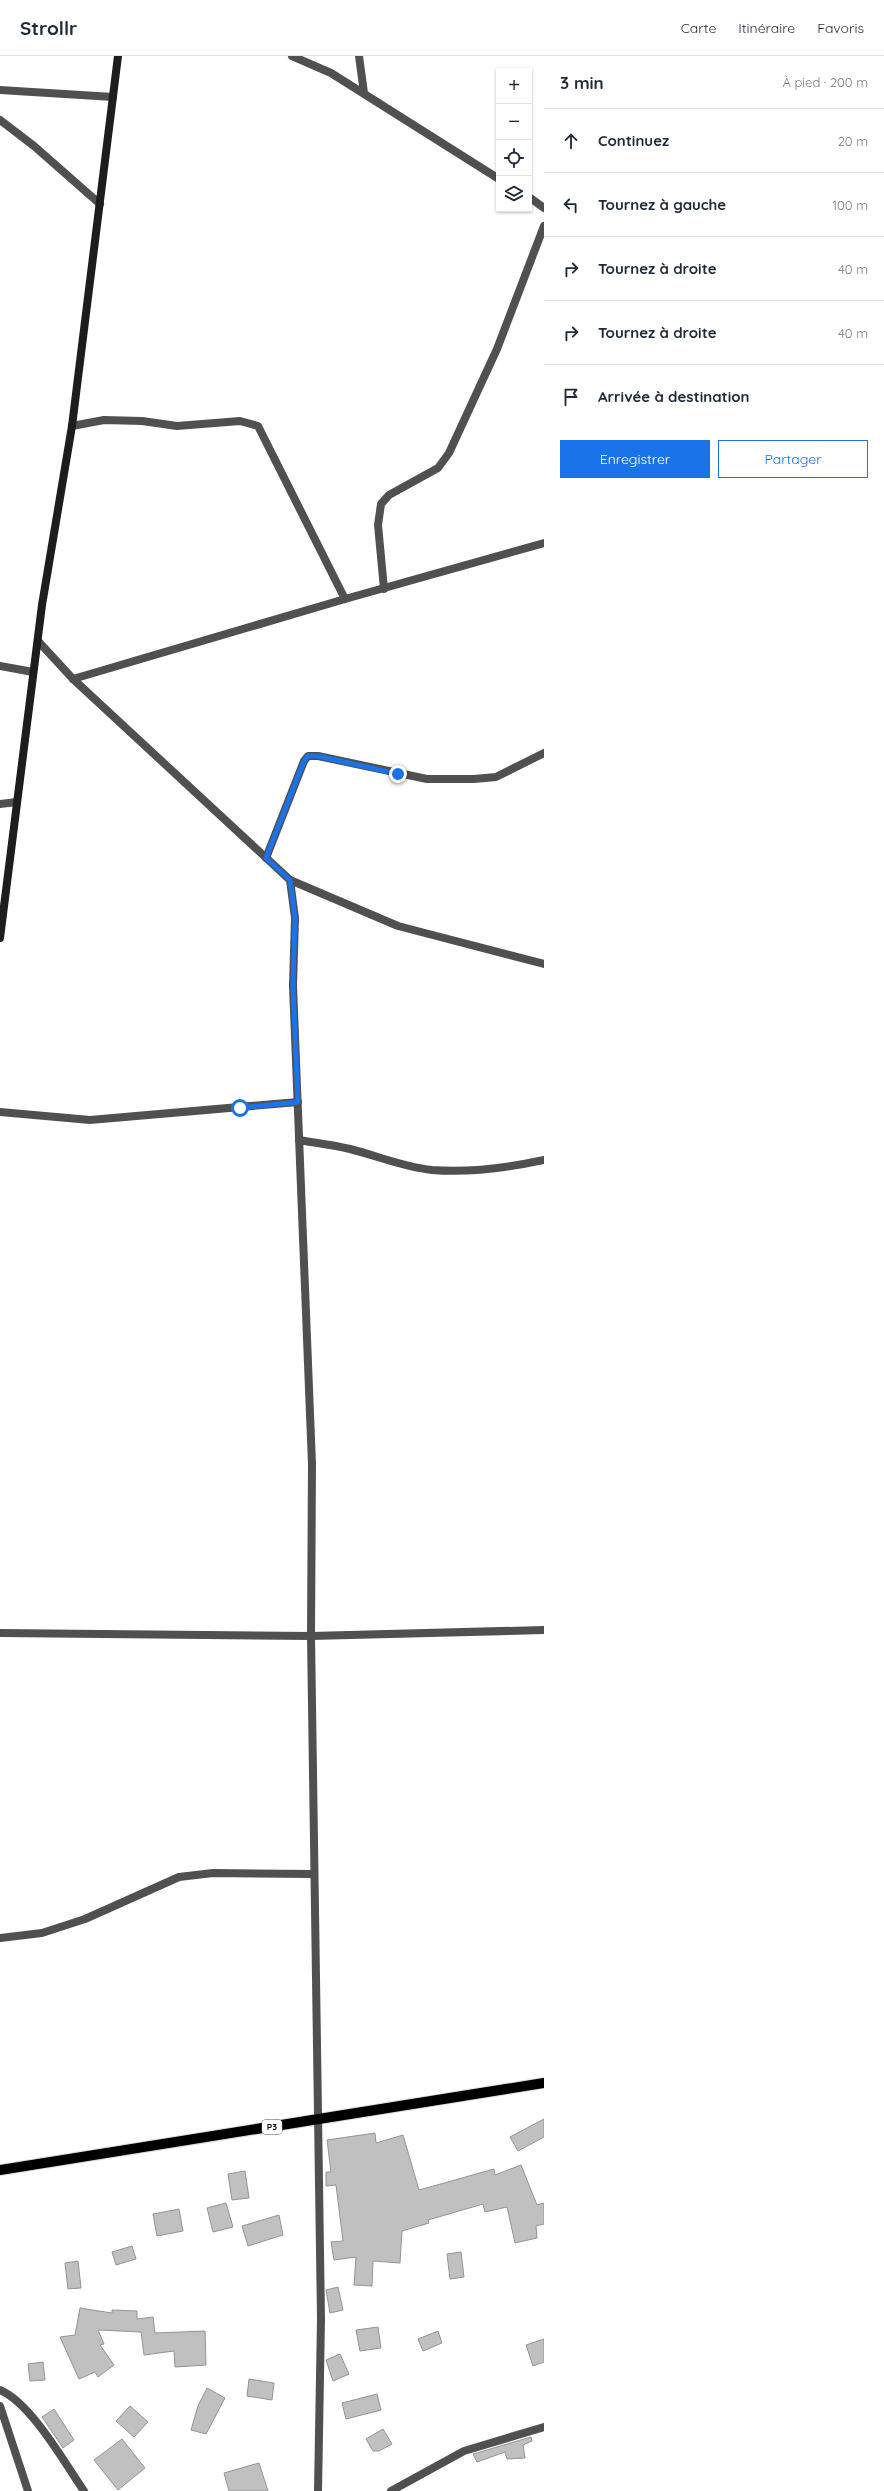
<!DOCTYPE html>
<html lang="fr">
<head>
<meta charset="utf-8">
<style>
  :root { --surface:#fff; --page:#f6f6f7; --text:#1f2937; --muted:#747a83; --line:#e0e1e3; --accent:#1a73e8 }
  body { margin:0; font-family:Quicksand,sans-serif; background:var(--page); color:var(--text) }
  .controls { position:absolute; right:12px; top:12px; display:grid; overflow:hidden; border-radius:0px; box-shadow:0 1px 3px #0004 }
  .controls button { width:36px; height:36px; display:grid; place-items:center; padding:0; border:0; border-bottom:1px solid var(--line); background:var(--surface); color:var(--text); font:20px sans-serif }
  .stop { position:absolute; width:12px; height:12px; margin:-9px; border:3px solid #1a73e8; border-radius:50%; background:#fff }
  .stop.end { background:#1a73e8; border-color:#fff; box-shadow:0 1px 4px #0008 }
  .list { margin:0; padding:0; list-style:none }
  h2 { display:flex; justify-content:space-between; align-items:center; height:52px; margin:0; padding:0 16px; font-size:17px }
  h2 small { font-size:13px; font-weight:400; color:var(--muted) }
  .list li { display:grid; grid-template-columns:26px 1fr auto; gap:12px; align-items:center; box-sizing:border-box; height:64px; padding:0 16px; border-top:1px solid var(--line) }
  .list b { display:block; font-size:15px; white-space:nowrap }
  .list em { font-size:13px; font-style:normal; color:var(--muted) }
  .actions { display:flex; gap:8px; padding:12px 16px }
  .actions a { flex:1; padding:9px 0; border:1px solid var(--accent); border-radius:0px; text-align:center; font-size:14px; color:var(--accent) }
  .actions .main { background:var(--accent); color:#fff }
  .icon { flex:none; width:22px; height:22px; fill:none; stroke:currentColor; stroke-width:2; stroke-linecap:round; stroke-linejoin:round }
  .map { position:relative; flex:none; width:544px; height:2435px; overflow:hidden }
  header { display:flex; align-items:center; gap:24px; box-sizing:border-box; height:56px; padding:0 20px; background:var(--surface); border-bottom:1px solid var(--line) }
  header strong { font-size:19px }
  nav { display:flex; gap:22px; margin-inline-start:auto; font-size:14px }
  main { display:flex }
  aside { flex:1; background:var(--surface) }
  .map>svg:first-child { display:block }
  .building { fill:#c0c0c0; stroke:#949494 }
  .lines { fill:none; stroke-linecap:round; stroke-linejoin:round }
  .primary-casing { stroke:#dbdbdb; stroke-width:12 }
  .minor { stroke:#505050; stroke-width:8 }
  .secondary { stroke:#1d1d1d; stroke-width:8 }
  .primary { stroke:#000; stroke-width:10 }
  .route { stroke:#1a73e8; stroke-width:5 }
  .labels { text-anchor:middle; stroke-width:3; stroke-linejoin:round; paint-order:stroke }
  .shield { fill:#fff; stroke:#4c4c4c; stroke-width:1 }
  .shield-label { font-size:9px; font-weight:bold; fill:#000 }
</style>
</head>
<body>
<header>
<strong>Strollr</strong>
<nav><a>Carte</a><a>Itinéraire</a><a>Favoris</a></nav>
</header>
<main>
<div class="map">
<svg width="544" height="2435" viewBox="0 0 544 2435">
  <rect width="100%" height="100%" fill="#fff"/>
  <g class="building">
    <polygon points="544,2063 544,2081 518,2095 510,2081"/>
    <polygon points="375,2077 376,2087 403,2079 419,2134 494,2113 495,2119 521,2109 537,2149 544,2147 544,2168 536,2170 537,2182 515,2187 507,2151 485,2156 483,2148 428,2164 429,2167 402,2175 400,2207 373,2205 372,2230 354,2229 356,2201 334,2204 331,2186 343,2185 336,2129 326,2130 326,2116 331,2116 327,2084"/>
    <polygon points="245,2115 249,2142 232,2144 228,2118"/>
    <polygon points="226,2147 233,2171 213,2176 207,2152"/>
    <polygon points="179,2153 183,2175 157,2180 153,2158"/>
    <polygon points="279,2159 283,2179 248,2190 242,2170"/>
    <polygon points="132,2190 136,2203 116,2209 112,2196"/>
    <polygon points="461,2196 464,2221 450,2223 447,2198"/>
    <polygon points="78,2205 81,2232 68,2233 65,2207"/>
    <polygon points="338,2231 343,2254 330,2257 326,2234"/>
    <polygon points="80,2252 112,2257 112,2254 137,2255 137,2263 153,2261 155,2277 205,2275 206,2309 175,2311 174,2295 144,2299 141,2276 98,2274 104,2288 100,2289 114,2309 98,2321 95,2316 79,2323 60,2281 75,2279"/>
    <polygon points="378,2271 381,2292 360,2295 356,2274"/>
    <polygon points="438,2275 442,2287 423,2295 418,2283"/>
    <polygon points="544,2283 544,2306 533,2310 526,2289"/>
    <polygon points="340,2298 349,2318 333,2325 326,2304"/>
    <polygon points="43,2306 45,2324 30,2325 28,2308"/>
    <polygon points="249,2323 274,2327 272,2344 247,2340"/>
    <polygon points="207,2332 225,2342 206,2378 191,2374 198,2350"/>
    <polygon points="377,2338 381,2354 346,2363 342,2347"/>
    <polygon points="130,2350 148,2366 134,2381 116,2365"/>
    <polygon points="54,2353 74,2384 63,2392 42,2361"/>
    <polygon points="383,2373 392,2388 379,2395 373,2395 366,2383"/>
    <polygon points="531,2381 532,2385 523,2389 525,2402 507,2403 505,2396 477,2406 473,2398"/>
    <polygon points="122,2383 145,2412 118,2434 94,2404"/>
    <polygon points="259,2407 268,2435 229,2435 224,2417"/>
  </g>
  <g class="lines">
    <g class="primary-casing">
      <polyline id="primary" points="0,2114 544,2027"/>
    </g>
    <g class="minor">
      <polyline points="292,0 331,17 499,123"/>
      <polyline points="359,0 364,37"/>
      <polyline points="0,34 113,41"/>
      <polyline points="0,64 34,90 100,148"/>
      <polyline points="529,141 544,152"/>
      <polyline points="72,370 104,364 142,365 177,370 240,365 258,370 345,543"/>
      <polyline points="384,533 378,469 381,448 389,439 438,412 449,397 497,293 544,170"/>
      <polyline points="38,585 73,623 290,824 398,870 544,908"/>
      <polyline points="0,610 33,616"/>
      <polyline points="73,623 345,543 544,487"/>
      <polyline points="0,748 17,746"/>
      <polyline points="266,802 304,705 308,700 318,700 427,723 474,723 496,721 544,697"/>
      <polyline points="290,824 295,862 293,930 312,1408 311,1580 321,2263 318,2435"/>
      <polyline points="0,1056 90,1064 298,1046"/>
      <path d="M299 1084C316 1087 333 1089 350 1093 378 1100 403 1111 432 1114 470 1117 507 1112 544 1104"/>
      <polyline points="0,1577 311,1580 544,1574"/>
      <polyline points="0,1882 42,1877 85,1863 179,1821 213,1817 314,1818"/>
      <path d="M0 2334C31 2347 64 2406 84 2435"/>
      <polyline points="0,2350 28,2435"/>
      <polyline points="391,2435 464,2395 544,2371"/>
    </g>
    <polyline class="secondary" points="0,882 42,549 72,370 118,0"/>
    <use href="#primary" class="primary"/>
  </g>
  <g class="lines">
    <polyline class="route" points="240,1052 298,1046 293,930 295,862 290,824 266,802 304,705 308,700 318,700 398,718"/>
  </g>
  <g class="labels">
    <rect class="shield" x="262" y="2064" width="20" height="14" rx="3"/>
    <g class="shield-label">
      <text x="272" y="2074">P3</text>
    </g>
  </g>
</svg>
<div class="controls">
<button>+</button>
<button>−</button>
<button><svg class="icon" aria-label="locate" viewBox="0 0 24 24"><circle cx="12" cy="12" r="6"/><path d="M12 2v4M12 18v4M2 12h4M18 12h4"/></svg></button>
<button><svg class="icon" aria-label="layers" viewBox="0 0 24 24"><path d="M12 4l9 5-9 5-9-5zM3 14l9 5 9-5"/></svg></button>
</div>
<div class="stop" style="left:240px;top:1052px"></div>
<div class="stop end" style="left:398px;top:718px"></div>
</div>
<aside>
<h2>3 min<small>À pied · 200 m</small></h2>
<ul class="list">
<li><svg class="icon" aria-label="ahead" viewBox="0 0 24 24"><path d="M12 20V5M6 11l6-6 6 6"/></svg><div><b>Continuez</b></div><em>20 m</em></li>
<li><svg class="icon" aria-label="left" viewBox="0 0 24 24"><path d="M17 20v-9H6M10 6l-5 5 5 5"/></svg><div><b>Tournez à gauche</b></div><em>100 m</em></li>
<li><svg class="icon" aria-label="right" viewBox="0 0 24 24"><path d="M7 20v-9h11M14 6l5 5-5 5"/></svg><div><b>Tournez à droite</b></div><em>40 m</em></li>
<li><svg class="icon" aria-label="right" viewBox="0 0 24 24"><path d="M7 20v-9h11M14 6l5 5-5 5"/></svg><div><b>Tournez à droite</b></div><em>40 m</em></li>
<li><svg class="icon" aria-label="arrive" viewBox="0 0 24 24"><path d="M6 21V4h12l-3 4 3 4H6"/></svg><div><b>Arrivée à destination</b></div></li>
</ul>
<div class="actions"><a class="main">Enregistrer</a><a>Partager</a></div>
</aside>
</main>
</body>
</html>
